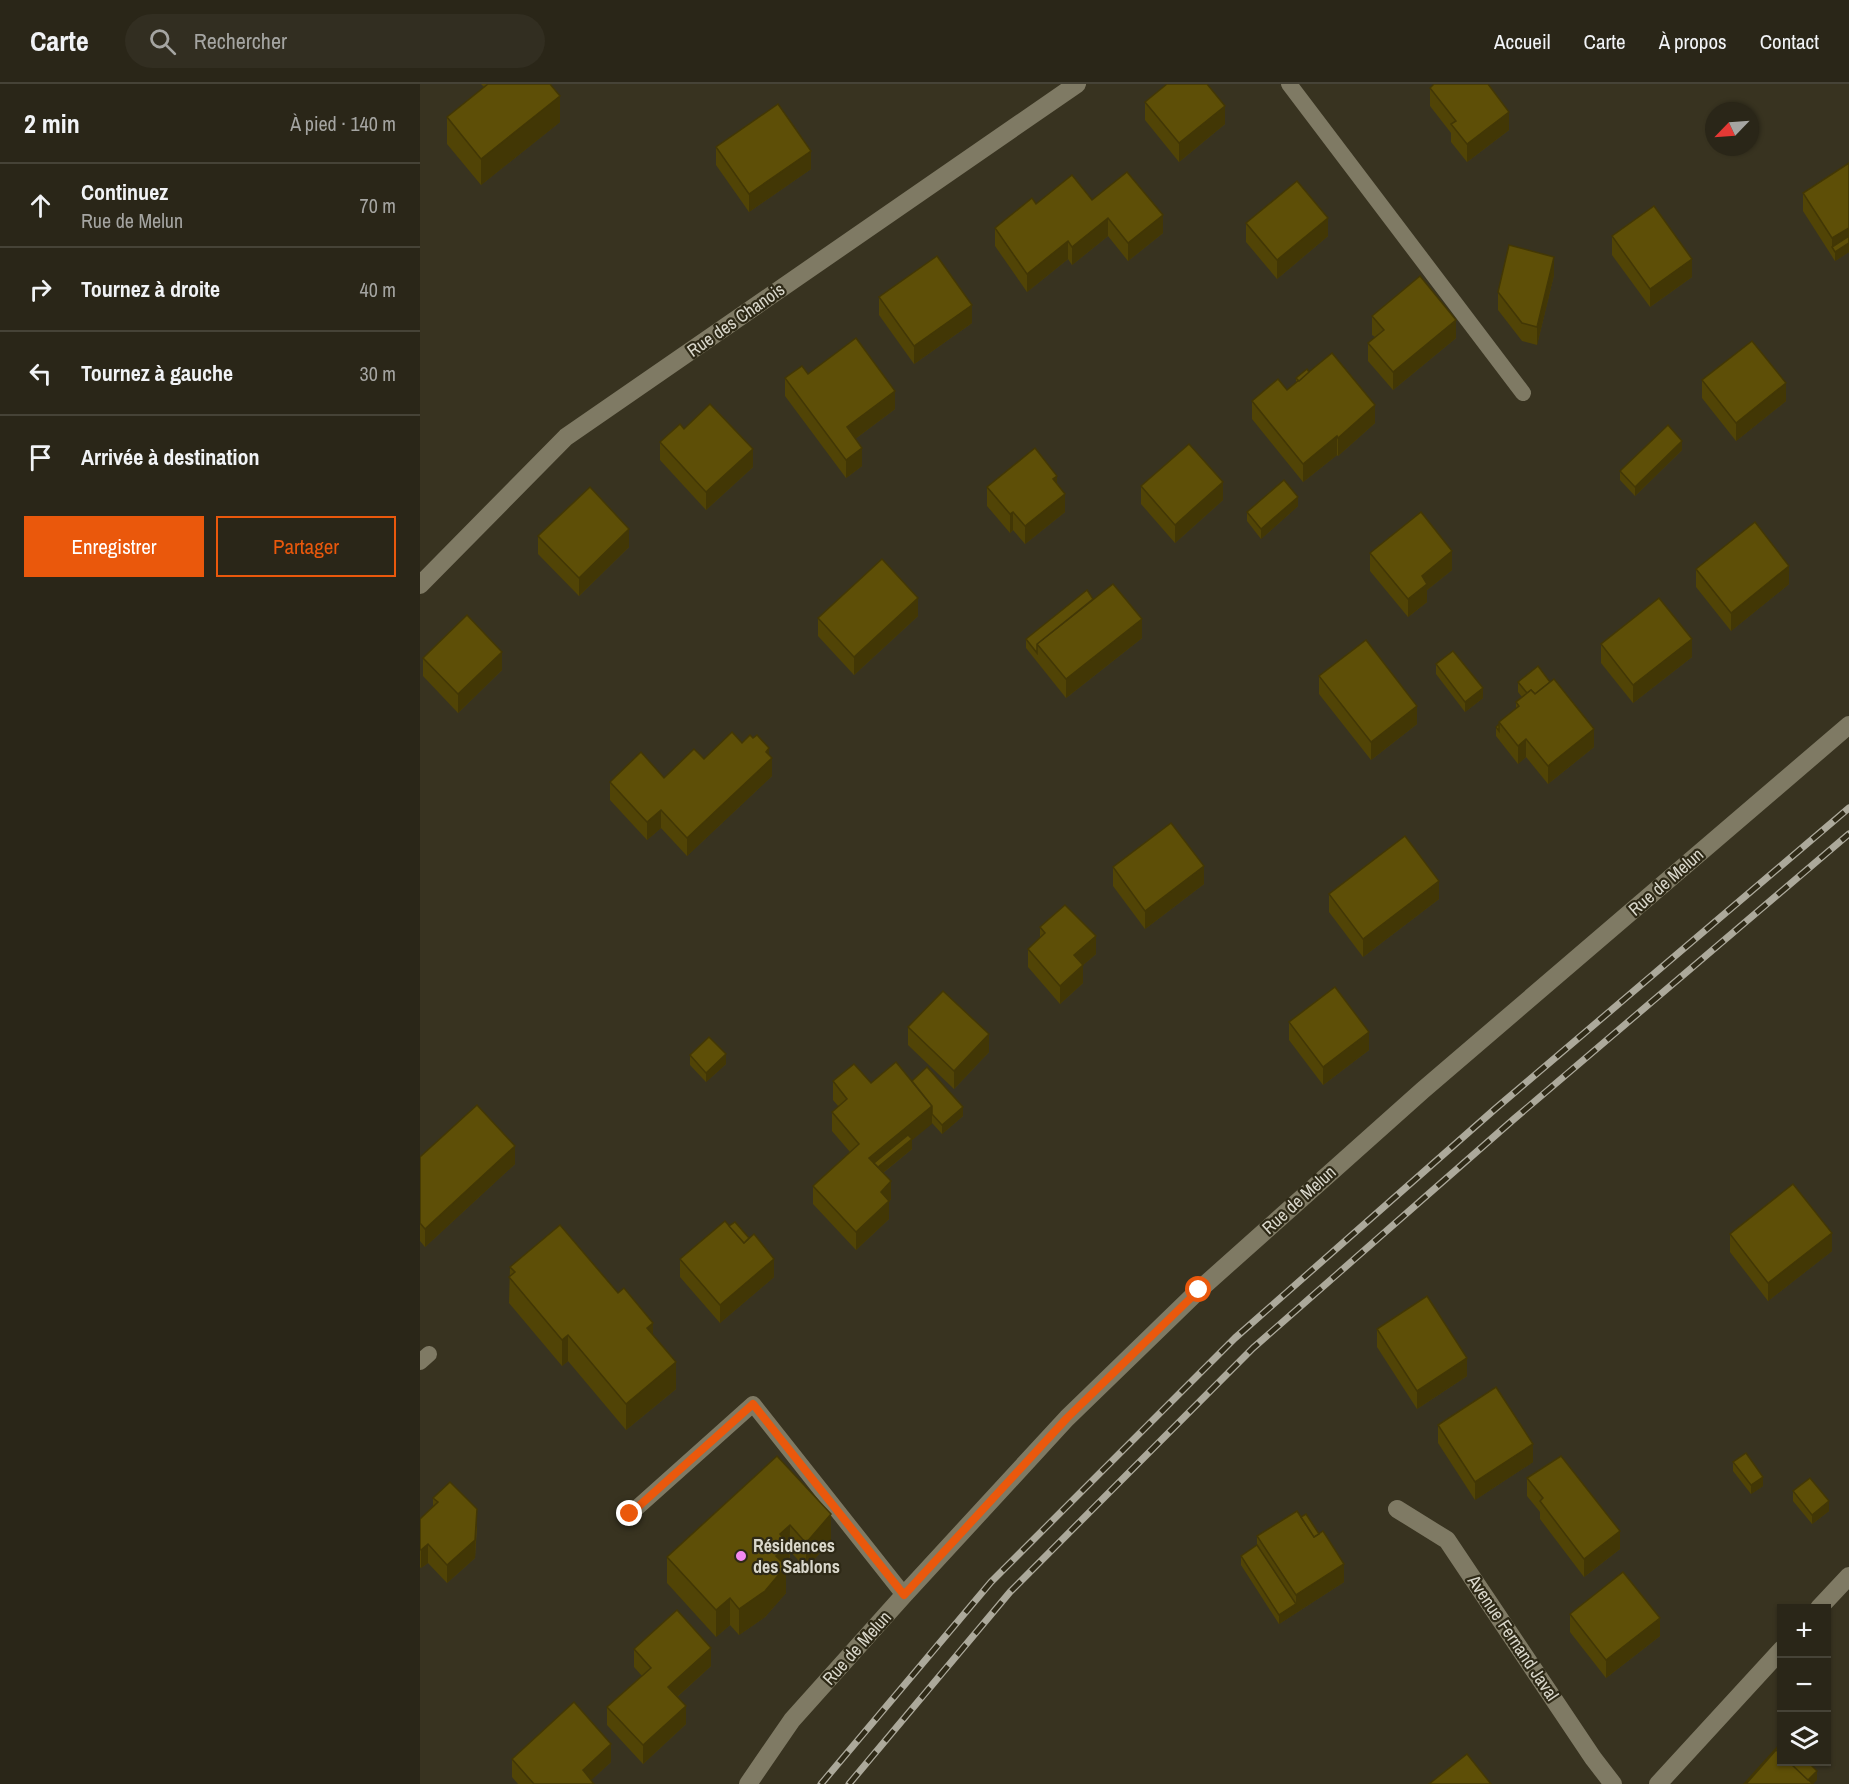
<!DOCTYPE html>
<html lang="fr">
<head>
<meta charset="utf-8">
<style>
  :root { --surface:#2a2618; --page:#322e21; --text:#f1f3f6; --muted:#a5a5a2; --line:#464337; --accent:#ea580c }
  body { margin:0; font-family:"Archivo Narrow",sans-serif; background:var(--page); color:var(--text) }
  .controls { position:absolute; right:18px; bottom:18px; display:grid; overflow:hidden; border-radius:0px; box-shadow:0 2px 4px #0004 }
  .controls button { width:54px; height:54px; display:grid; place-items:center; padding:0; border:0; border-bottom:2px solid var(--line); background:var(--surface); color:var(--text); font:30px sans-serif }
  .compass { position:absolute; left:1285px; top:18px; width:54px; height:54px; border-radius:50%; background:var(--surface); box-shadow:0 2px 4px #0004; rotate:245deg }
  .stop { position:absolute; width:18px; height:18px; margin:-14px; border:4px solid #ea580c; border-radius:50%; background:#fff }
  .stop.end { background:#ea580c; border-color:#fff; box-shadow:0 2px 6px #0008 }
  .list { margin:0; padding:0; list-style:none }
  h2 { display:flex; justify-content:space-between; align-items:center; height:78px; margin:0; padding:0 24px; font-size:26px }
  h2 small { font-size:20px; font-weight:400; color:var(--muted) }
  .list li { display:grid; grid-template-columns:39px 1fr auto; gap:18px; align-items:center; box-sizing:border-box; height:84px; padding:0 24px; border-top:2px solid var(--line) }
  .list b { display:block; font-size:22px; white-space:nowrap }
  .list p { margin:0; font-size:20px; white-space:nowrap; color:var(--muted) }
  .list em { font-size:20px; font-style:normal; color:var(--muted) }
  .actions { display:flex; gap:12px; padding:18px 24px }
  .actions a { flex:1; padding:14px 0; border:2px solid var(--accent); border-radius:0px; text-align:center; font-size:21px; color:var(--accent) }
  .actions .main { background:var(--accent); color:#fff }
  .icon { flex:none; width:33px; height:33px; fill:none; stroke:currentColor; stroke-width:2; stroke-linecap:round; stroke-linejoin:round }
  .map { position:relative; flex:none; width:1429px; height:1700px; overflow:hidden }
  header { display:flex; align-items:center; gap:36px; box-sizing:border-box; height:84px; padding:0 30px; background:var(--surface); border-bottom:2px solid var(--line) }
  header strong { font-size:28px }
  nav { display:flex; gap:33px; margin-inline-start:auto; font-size:21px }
  .search { width:420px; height:54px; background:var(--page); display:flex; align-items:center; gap:15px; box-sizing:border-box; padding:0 21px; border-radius:33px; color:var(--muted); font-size:22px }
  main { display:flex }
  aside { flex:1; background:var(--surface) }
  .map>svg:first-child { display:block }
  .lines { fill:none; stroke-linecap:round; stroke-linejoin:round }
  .service { stroke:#7f7a64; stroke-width:16 }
  .minor { stroke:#7f7a64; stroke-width:18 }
  .rail-casing { stroke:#aca99b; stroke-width:7 }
  .rail { stroke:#2e2916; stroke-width:4.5; stroke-dasharray:14; stroke-linecap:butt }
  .wall { fill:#514406 }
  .shaded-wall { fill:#423705 }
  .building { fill:#5e4f07; stroke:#423705; stroke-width:1.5 }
  .route { stroke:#ea580c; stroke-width:8 }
  .poi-dot { fill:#f489f0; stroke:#2e2916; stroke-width:2 }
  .labels { text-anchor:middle; stroke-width:4.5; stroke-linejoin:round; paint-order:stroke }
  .street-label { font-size:18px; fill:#d9d7cb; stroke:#2e2916 }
  .poi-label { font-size:18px; font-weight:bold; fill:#d9d7cb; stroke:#2e2916; text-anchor:start }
</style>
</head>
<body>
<header>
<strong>Carte</strong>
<div class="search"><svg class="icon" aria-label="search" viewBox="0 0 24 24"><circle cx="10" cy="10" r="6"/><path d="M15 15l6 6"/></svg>Rechercher</div>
<nav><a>Accueil</a><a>Carte</a><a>À propos</a><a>Contact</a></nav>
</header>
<main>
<aside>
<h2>2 min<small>À pied · 140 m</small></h2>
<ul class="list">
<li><svg class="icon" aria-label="ahead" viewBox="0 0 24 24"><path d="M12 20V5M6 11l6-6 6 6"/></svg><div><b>Continuez</b><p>Rue de Melun</p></div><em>70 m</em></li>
<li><svg class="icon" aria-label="right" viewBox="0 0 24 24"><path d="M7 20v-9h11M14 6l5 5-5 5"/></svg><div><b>Tournez à droite</b></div><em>40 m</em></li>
<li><svg class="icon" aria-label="left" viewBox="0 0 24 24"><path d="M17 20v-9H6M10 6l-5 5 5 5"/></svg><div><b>Tournez à gauche</b></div><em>30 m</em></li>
<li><svg class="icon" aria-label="arrive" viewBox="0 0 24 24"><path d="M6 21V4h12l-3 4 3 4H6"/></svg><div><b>Arrivée à destination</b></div></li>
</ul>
<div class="actions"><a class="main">Enregistrer</a><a>Partager</a></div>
</aside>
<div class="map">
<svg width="1429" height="1700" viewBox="0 0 1429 1700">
  <rect width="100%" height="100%" fill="#383320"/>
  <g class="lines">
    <g class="service">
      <polyline points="869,0 1103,309"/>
      <polyline points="0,1278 9,1270"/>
      <polyline points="210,1430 333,1320 484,1511"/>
    </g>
    <g class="minor">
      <polyline points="0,501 146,353 657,0"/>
      <polyline points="977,1425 1027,1456 1173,1674 1193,1700"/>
      <polyline points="1399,1524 1429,1492"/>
      <polyline points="328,1700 372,1636 484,1511 647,1334 779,1206 1003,1006 1429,641"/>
      <polyline points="1238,1700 1362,1565"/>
    </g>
    <g class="rail-casing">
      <g id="rail">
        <polyline points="401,1700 571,1498 815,1254 1075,1025 1429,724"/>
        <polyline points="429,1700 590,1508 833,1264 1094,1035 1429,750"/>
      </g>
    </g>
    <use href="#rail" class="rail"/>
  </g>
  <g class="wall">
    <polygon points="61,0 130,0 140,38 61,101 27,60 27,33 64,3"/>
    <polygon points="1010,4 1089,46 1047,78 1031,58 1031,49 1010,22"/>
    <polygon points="725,18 805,40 759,78 725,36"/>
    <polygon points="296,63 391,85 329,128 296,81"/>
    <polygon points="1429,79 1429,168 1415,177 1383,127 1383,109"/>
    <polygon points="672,116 743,149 708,177 688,152 652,181 648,175 607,208 575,162 575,144 616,120"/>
    <polygon points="826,139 908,152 857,195 826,158"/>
    <polygon points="1192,152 1272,193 1230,223 1192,171"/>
    <polygon points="1134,191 1117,261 1102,257 1078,226 1078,208"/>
    <polygon points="459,213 552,239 494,280 459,231"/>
    <polygon points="952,232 1036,254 973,306 948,277 948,259 955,253 952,251"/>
    <polygon points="889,288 955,339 918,372 917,371 883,398 832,335 832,317 867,306 876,298 876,294"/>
    <polygon points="365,294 475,325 435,355 442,382 426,394 365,312"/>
    <polygon points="1282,296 1366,317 1316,357 1282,314"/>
    <polygon points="264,345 333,383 286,426 240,376 240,358"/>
    <polygon points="1262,366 1215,412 1200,396 1200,387"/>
    <polygon points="637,401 645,428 605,460 593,446 590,449 567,422 567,403"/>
    <polygon points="721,402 803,416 755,459 721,420"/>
    <polygon points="878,422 841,455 827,437 827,428"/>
    <polygon points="118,452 209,463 159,512 118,470"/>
    <polygon points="950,469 1032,486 1007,506 1007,518 988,533 950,487"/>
    <polygon points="1276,485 1369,500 1311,547 1276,503"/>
    <polygon points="673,515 722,554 646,614 606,564 606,555"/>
    <polygon points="498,532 434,591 398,552 398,534"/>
    <polygon points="1181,560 1272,573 1213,619 1181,579"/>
    <polygon points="3,574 82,586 38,629 3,592"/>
    <polygon points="1016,580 1063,614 1045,628 1016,590"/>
    <polygon points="899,592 997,640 951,676 899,610"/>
    <polygon points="1098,598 1174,663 1128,700 1106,673 1098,680 1076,652 1076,643 1079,640 1079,638 1096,625 1096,618 1102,613 1098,608"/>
    <polygon points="322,659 349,672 352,692 267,772 241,744 227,756 190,716 190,698 244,694"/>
    <polygon points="693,783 784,800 725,845 693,802"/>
    <polygon points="909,810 1019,815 943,873 909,828"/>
    <polygon points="620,843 676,870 663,881 663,899 640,920 608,883 608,865 620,854"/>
    <polygon points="869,938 949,966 903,1001 869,956"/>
    <polygon points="488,943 569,968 534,1005 488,961"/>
    <polygon points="270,971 306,980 286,998 270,981"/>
    <polygon points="413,997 451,999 492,997 543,1032 522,1050 512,1039 492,1056 492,1065 463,1089 471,1115 469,1118 469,1135 436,1166 393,1120 393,1102 430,1068 412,1047 412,1028 419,1023 413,1016"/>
    <polygon points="0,1073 95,1080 5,1163 0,1157"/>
    <polygon points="1310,1150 1412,1167 1348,1217 1310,1168"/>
    <polygon points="260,1175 354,1193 300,1239 260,1193"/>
    <polygon points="90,1183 233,1251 256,1305 206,1346 148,1277 142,1282 89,1219"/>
    <polygon points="957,1245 1047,1292 997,1325 957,1263"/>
    <polygon points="1018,1341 1113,1378 1055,1416 1018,1359"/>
    <polygon points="357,1372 411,1456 386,1485 370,1467 369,1486 366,1489 366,1509 345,1533 319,1551 310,1541 296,1553 247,1499 247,1473"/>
    <polygon points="1313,1378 1343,1402 1331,1410 1313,1387"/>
    <polygon points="1107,1394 1200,1465 1164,1493 1120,1435 1120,1428 1107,1412"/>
    <polygon points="1373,1407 1409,1427 1392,1440 1373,1417"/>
    <polygon points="13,1414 57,1443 55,1474 27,1499 8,1479 1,1484 0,1483 0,1435 13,1422"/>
    <polygon points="837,1452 924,1498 859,1540 821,1481 821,1472 837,1461"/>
    <polygon points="1150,1530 1240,1552 1186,1594 1150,1548"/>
    <polygon points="214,1565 291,1582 257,1613 266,1640 223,1680 187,1641 187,1623 222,1592 214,1583"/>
    <polygon points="92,1675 191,1678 171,1696 174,1700 98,1700 92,1693"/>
  </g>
  <g class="shaded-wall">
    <polygon points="140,12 140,38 61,101 61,75"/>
    <polygon points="805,22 805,40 759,78 759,59"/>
    <polygon points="1089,28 1089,46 1047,78 1047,60"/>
    <polygon points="391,67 391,85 329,128 329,110"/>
    <polygon points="743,131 743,149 708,177 708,159"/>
    <polygon points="688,134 688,152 652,181 652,163"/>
    <polygon points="908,134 908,152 857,195 857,176"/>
    <polygon points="1429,144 1429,168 1415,177 1415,168 1412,163 1412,154"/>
    <polygon points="648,157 648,175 607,208 607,190"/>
    <polygon points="1134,173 1134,191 1117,261 1117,243"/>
    <polygon points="1272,175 1272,193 1230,223 1230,205"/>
    <polygon points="552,221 552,239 494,280 494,262"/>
    <polygon points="1036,236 1036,254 973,306 973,288"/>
    <polygon points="1366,299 1366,317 1316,357 1316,339"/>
    <polygon points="475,307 475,325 427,361 427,343"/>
    <polygon points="955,321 955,339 918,372 918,354"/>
    <polygon points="917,352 917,371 883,398 883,380"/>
    <polygon points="1262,357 1262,366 1215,412 1215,403"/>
    <polygon points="442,364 442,382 426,394 426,376"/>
    <polygon points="333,365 333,383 286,426 286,408"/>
    <polygon points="637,392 637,410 633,395"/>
    <polygon points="803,398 803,416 755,459 755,441"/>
    <polygon points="645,410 645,428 605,460 605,442"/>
    <polygon points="878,413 878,422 841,455 841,445"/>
    <polygon points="593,428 593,446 590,449 590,430"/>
    <polygon points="209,445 209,463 159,512 159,494"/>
    <polygon points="1032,467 1032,486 1007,506 1007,518 988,533 988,515 1002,492"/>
    <polygon points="1369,482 1369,500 1311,547 1311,529"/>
    <polygon points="498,514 498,532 434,591 434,573"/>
    <polygon points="722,535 722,554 646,614 646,595"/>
    <polygon points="1272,555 1272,573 1213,619 1213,601"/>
    <polygon points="82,568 82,586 38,629 38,610"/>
    <polygon points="1063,604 1063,614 1045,628 1045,618"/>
    <polygon points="997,622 997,640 951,676 951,658"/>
    <polygon points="1174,645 1174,663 1128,700 1128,682"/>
    <polygon points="1106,655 1106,673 1098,680 1098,662"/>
    <polygon points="349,664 349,676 352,674 352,692 267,772 267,754"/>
    <polygon points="241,726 241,744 227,756 227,738"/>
    <polygon points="784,782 784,800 725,845 725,827"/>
    <polygon points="1019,797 1019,815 943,873 943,855"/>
    <polygon points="676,852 676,870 663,881 663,899 640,920 640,902 654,871"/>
    <polygon points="949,948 949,966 903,1001 903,983"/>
    <polygon points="569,950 569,968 534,1005 534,987"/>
    <polygon points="306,970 306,980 286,998 286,989"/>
    <polygon points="512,1022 512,1040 492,1056 492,1065 454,1096 449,1074"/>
    <polygon points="543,1023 543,1032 522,1050 522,1041"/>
    <polygon points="95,1062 95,1080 5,1163 5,1145"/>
    <polygon points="471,1097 471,1115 469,1118 469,1135 436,1166 436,1148 461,1108"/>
    <polygon points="1412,1149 1412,1167 1348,1217 1348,1199"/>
    <polygon points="354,1175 354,1193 300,1239 300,1221"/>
    <polygon points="233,1239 233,1265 227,1244"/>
    <polygon points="148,1251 148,1277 142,1282 142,1256"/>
    <polygon points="1047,1274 1047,1292 997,1325 997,1307"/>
    <polygon points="256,1278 256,1305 206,1346 206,1320"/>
    <polygon points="1113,1360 1113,1378 1055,1416 1055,1398"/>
    <polygon points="1343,1393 1343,1402 1331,1410 1331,1401"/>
    <polygon points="1409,1417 1409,1427 1392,1440 1392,1431"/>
    <polygon points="57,1425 55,1474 27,1499 27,1481"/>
    <polygon points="411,1430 411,1456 386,1485 386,1459"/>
    <polygon points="370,1441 369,1486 366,1489 366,1509 345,1533 319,1551 319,1525 356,1472 360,1450"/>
    <polygon points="1200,1447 1200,1465 1164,1493 1164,1475"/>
    <polygon points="8,1460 8,1479 1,1484 1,1466"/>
    <polygon points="924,1480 924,1498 859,1540 859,1531 876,1520 876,1511"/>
    <polygon points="310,1514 310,1541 296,1553 296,1526"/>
    <polygon points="1240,1534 1240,1552 1186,1594 1186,1576"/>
    <polygon points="291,1564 291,1582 248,1621 248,1603"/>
    <polygon points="266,1622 266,1640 223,1680 223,1661"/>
    <polygon points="191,1660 191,1678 167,1700 163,1686"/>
    <polygon points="1397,1687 1397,1696 1393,1700 1384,1700"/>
  </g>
  <g class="building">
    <polygon points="68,0 130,0 140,12 61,75 27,33"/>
    <polygon points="747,0 787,0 805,22 759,59 725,18"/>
    <polygon points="1014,0 1068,0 1089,28 1047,60 1031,40 1036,37 1010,4"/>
    <polygon points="358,20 391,67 329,110 296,63"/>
    <polygon points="1429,79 1429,144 1412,154 1383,109"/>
    <polygon points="707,88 743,131 708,159 688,134 652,163 648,157 607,190 575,144 612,114 616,120 652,91 672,116"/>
    <polygon points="877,97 908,134 857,176 826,139"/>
    <polygon points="1234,122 1272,175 1230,205 1192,152"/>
    <polygon points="1429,152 1429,159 1415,168 1412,163"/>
    <polygon points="1089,161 1134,173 1117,243 1102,239 1078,208"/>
    <polygon points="517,172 552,221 494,262 459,213"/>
    <polygon points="1000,192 1036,236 973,288 948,259 964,246 952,232"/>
    <polygon points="436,254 475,307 427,343 442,364 426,376 365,294 382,282 388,290"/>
    <polygon points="1332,257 1366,299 1316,339 1282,296"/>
    <polygon points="912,269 955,321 918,354 917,352 883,380 832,317 858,295 867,306"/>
    <polygon points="887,285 889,288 879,297 876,294"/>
    <polygon points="290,320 333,365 286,408 240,358 260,340 264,345"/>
    <polygon points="1248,341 1262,357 1215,403 1200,387"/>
    <polygon points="769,360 803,398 755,441 721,402"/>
    <polygon points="615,364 637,392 633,395 645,410 605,442 593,428 590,430 567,403"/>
    <polygon points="864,396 878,413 841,445 827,428"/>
    <polygon points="170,403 209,445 159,494 118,452"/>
    <polygon points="1001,428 1032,467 1002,492 1007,500 988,515 950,469"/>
    <polygon points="1335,438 1369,482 1311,529 1276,485"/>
    <polygon points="462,475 498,514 434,573 398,534"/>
    <polygon points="693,500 722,535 646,595 617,560"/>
    <polygon points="667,506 673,515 617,560 617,569 606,555"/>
    <polygon points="1239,514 1272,555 1213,601 1181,560"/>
    <polygon points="47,531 82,568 38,610 3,574"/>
    <polygon points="946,556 997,622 951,658 899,592"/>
    <polygon points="1033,567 1063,604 1045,618 1016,580"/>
    <polygon points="1118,582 1130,598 1115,610 1111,606 1107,609 1098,598"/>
    <polygon points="1134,595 1174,645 1128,682 1106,655 1098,662 1079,638 1099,622 1096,618 1111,606 1115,610"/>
    <polygon points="1079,640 1079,647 1076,643"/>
    <polygon points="312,648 322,659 330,651 333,654 337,651 349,664 346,668 352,674 267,754 241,726 227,738 190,698 221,668 244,694 274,665 284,675"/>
    <polygon points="751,739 784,782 725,827 693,783"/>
    <polygon points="985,752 1019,797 943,855 909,810"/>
    <polygon points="645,821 676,852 654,871 663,881 640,902 608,865 625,849 620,843"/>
    <polygon points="915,903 949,948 903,983 869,938"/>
    <polygon points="523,907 569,950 534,987 488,943"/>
    <polygon points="289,953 306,970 286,989 270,971"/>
    <polygon points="476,978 512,1022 449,1074 471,1097 461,1108 469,1117 436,1148 393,1102 439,1060 412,1028 427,1015 413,997 434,980 451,999"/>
    <polygon points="507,983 543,1023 522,1041 512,1030 512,1022 492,997"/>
    <polygon points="57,1021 95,1062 5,1145 0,1139 0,1073"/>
    <polygon points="488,1051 492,1055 458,1083 454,1079"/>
    <polygon points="1373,1100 1412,1149 1348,1199 1310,1150"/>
    <polygon points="305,1137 324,1159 334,1150 354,1175 300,1221 260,1175"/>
    <polygon points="315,1138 329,1154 324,1159 309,1142"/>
    <polygon points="140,1141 198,1209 204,1204 233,1239 227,1244 256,1278 206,1320 148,1251 142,1256 89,1193 95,1188 90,1183"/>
    <polygon points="1007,1212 1047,1274 997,1307 957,1245"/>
    <polygon points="1076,1303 1113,1360 1055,1398 1018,1341"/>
    <polygon points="1326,1369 1343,1393 1331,1401 1313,1378"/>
    <polygon points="357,1372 411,1430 386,1459 370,1441 360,1450 369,1460 356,1472 366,1482 345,1507 319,1525 310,1514 296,1526 247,1473"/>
    <polygon points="1141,1372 1200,1447 1164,1475 1120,1417 1123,1414 1107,1394"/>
    <polygon points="1390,1394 1409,1417 1392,1431 1373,1407"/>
    <polygon points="30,1398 57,1425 55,1456 27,1481 8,1460 1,1466 0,1465 0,1435 18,1418 13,1414"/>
    <polygon points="877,1427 894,1453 903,1447 924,1480 876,1511 837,1452"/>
    <polygon points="886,1430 899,1450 894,1453 881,1433"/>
    <polygon points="837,1461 876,1520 859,1531 821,1472"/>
    <polygon points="1203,1488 1240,1534 1186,1576 1150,1530"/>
    <polygon points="257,1526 291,1564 248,1603 266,1622 223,1661 187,1623 231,1584 214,1565"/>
    <polygon points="154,1618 191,1660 163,1686 174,1700 114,1700 92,1675"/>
    <polygon points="1362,1658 1362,1671 1356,1666 1326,1700 1324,1700"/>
    <polygon points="1356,1666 1362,1671 1362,1677 1368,1677 1393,1700 1326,1700"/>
    <polygon points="1047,1670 1071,1700 1009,1700"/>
    <polygon points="1368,1677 1387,1677 1397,1687 1388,1696"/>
  </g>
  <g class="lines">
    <polyline class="route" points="210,1430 333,1320 484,1511 647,1334 779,1206"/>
  </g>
  <circle class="poi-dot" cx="321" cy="1472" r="6"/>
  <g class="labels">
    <g class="street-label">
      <text transform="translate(316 236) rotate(-35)" y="6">Rue des Chanois</text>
      <text transform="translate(1246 798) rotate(-41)" y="6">Rue de Melun</text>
      <text transform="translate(879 1116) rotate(-42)" y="6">Rue de Melun</text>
      <text transform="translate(1093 1554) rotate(56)" y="6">Avenue Fernand Javal</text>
      <text transform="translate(437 1564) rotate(-48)" y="6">Rue de Melun</text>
    </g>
    <g class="poi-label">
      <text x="333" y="1468">Résidences<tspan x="333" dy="21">des Sablons</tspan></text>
    </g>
  </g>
</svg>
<div class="controls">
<button>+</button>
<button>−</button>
<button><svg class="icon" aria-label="layers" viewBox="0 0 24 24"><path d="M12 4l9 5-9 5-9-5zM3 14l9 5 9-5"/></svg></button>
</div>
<svg class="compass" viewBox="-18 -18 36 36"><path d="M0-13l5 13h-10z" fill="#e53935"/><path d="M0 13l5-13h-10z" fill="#a5a5a2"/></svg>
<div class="stop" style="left:779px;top:1206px"></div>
<div class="stop end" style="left:210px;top:1430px"></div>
</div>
</main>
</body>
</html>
